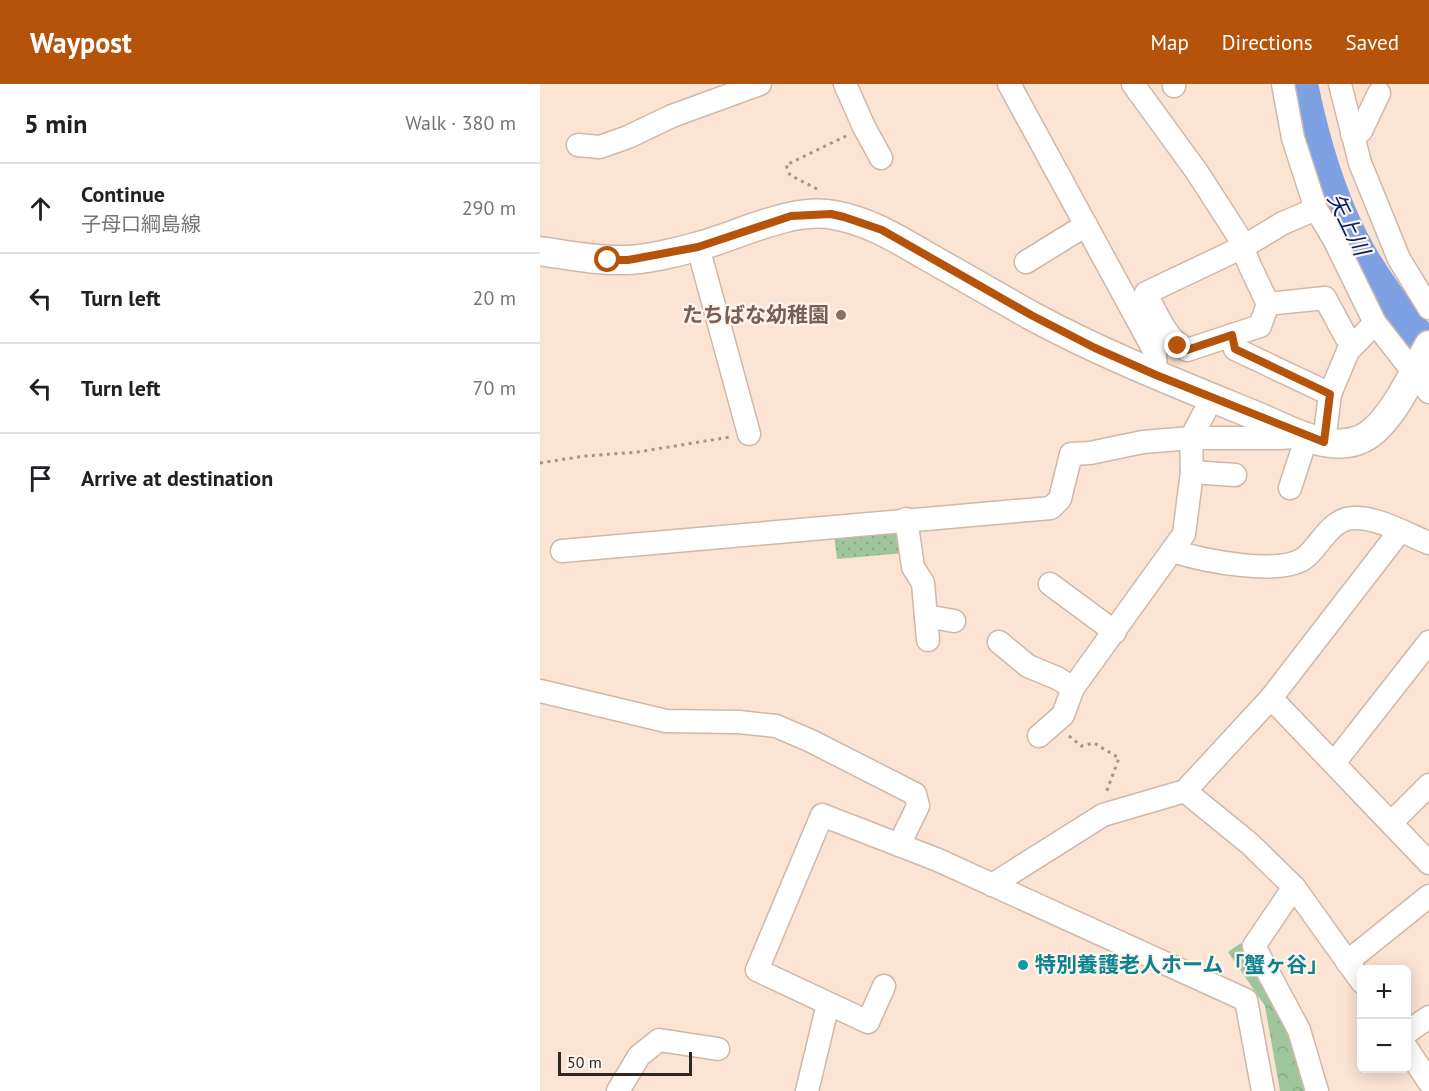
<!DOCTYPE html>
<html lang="en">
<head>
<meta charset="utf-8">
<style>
  :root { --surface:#fff; --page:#f2f2f2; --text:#202124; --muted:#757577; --line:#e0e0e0; --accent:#b45309 }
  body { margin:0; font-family:"PT Sans","Noto Sans JP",sans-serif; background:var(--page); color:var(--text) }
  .controls { position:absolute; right:18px; bottom:18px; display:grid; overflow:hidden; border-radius:9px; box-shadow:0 3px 15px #0003 }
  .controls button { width:54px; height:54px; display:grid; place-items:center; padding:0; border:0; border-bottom:2px solid var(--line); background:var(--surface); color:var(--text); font:30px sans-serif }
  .scale { position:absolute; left:18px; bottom:15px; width:134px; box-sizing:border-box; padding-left:6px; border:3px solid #302721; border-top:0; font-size:16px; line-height:21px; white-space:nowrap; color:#302721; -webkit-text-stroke:4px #fef5ee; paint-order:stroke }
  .stop { position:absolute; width:18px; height:18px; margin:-14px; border:4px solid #b45309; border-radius:50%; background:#fff }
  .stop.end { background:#b45309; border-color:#fff; box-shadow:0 2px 6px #0008 }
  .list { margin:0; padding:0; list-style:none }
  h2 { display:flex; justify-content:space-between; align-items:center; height:78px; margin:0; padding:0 24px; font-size:26px }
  h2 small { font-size:20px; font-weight:400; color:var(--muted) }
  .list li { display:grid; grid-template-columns:39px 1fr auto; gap:18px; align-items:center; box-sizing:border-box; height:90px; padding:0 24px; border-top:2px solid var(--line) }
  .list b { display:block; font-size:22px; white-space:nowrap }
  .list p { margin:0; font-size:20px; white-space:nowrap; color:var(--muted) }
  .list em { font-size:20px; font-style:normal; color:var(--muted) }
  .icon { flex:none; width:33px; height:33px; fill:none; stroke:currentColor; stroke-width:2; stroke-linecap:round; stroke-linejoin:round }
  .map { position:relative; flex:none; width:889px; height:1007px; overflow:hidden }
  header { display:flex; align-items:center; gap:36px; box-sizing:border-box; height:84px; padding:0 30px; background:var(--accent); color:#fff }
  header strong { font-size:28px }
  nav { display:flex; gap:33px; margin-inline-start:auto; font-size:21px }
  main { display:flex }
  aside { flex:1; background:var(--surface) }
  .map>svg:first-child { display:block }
  .grass { fill:url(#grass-dots) }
  .forest { fill:url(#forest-crowns) }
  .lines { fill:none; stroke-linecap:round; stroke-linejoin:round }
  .river { stroke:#7ea1e4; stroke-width:32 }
  .minor-casing { stroke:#cfb8a8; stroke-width:25 }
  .major-casing { stroke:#cfb8a8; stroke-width:31 }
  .path { stroke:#a69489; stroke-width:3; stroke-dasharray:3 4.5; stroke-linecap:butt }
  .minor { stroke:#fff; stroke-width:22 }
  .major { stroke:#fff; stroke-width:28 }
  .route { stroke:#b45309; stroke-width:8 }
  .education-dot { fill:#8d6e63; stroke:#fef5ee; stroke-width:2 }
  .culture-dot { fill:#0f9aa8; stroke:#fef5ee; stroke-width:2 }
  .labels { text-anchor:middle; stroke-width:4.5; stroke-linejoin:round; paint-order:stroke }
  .education-label { font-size:21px; font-weight:bold; fill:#785e54; stroke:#fef5ee; text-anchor:end }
  .culture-label { font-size:21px; font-weight:bold; fill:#0d838f; stroke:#fef5ee; text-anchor:start }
  .water-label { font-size:22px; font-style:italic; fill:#03226e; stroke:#fef5ee }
</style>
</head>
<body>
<header>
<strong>Waypost</strong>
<nav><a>Map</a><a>Directions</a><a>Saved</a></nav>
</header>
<main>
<aside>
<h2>5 min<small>Walk · 380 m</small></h2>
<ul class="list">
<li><svg class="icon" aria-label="ahead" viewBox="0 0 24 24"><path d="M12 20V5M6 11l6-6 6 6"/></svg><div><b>Continue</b><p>子母口綱島線</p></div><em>290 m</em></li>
<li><svg class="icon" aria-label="left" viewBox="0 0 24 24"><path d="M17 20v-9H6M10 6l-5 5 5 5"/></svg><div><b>Turn left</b></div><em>20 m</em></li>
<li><svg class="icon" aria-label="left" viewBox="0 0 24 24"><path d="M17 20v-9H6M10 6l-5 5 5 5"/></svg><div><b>Turn left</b></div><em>70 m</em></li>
<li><svg class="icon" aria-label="arrive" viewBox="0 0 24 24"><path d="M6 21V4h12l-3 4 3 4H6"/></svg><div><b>Arrive at destination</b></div></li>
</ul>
</aside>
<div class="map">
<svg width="889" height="1007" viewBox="0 0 889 1007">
  <defs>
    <pattern id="grass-dots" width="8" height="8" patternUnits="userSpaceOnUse" patternTransform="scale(1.5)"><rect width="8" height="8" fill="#9fc59d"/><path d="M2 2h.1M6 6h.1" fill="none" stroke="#89a987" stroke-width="1.8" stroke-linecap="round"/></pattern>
    <pattern id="forest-crowns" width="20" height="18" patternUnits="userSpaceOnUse" patternTransform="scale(1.5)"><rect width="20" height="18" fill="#9fc59d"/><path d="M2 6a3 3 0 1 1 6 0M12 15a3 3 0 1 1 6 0" fill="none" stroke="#89a987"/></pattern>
  </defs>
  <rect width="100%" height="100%" fill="#fce4d4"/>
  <polygon class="grass" points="361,446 364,469 297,475 294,450"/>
  <polygon class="forest" points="701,859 752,947 770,1007 740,1007 725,922 688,868"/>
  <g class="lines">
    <path class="river" d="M762 0C773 54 788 107 813 156 833 195 862 231 889 265"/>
    <g class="minor-casing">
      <g id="minor">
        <polyline points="305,0 324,43 341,74"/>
        <polyline points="469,0 615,268 616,291"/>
        <path d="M593 0 657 88 697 150 710 182 728 220 720 242 647 266C626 256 616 228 606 209L703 163 743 139 776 125"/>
        <polyline points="634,0 634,2"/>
        <polyline points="743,0 753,54 776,125 795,157 835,239 889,308"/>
        <polyline points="800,0 820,79 859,175 889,224"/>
        <polyline points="812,50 821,47 839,9"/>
        <polyline points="38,61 60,63 88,53 132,32 220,0"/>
        <polyline points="158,163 209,350"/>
        <polyline points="486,178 546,141"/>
        <polyline points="728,220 785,214 806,253 814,259"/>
        <polyline points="692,251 695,265 790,310 808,267 835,239"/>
        <polyline points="784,358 790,310"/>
        <polyline points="652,388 695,391"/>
        <polyline points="366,435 373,483 383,499 388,556"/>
        <polyline points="22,467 511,424 520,415 531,370 550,369 603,358 651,354 740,354 767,352 750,404"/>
        <path d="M633 467C661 476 744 494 767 472 779 461 790 439 807 435 831 429 866 450 889 459"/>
        <polyline points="510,500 575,548"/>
        <polyline points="386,532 414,537"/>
        <polyline points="459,558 488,582 517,594 533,604"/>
        <polyline points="0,607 126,637 199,638 236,642 271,657 375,710 378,722 359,761"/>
        <polyline points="731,614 889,779"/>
        <polyline points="499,652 523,631 533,604 644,450 652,388 651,354 672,314"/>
        <polyline points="794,679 889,558"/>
        <polyline points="645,707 710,760 754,803 822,898"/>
        <polyline points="851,739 889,701"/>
        <polyline points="452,801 563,731 645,707 731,614 860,447"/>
        <polyline points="754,803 714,862 759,946 777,1007"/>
        <polyline points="807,878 889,812"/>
        <polyline points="344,902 328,938 217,886 282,731 398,776 706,916 723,1007"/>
        <polyline points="866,949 889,933"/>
        <polyline points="866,963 889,998"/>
        <polyline points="78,1007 99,972 119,956 178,965"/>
        <polyline points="267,1007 288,920"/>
      </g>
    </g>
    <g class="major-casing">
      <path id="major" d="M0 167C28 171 57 177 85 176 105 176 139 168 159 162 200 151 251 123 294 131 328 137 356 154 385 171 420 191 455 211 490 231 562 270 638 300 714 331 744 343 786 369 819 356 849 345 873 289 889 261"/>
    </g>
    <g class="path">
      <polyline points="277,105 250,91 246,81 306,52"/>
      <polyline points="0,379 45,372 98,368 190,353"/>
      <polyline points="529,652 541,662 554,659 579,674 566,709"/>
    </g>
    <use href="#minor" class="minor"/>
    <use href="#major" class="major"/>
  </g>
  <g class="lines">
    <polyline class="route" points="68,176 88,176 158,163 251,132 291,130 304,133 342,146 491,231 555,264 616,291 784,358 790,310 695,265 692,251 647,266 638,262"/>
  </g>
  <circle class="education-dot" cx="301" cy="231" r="6"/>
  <circle class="culture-dot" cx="483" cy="881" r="6"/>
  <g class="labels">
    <g class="education-label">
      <text x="289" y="238">たちばな幼稚園</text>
    </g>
    <g class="culture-label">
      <text x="495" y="888">特別養護老人ホーム「蟹ヶ谷」</text>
    </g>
    <g class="water-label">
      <text transform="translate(809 140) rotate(64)" y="8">矢上川</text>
    </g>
  </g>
</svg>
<div class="controls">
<button>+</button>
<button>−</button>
</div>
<div class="scale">50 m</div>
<div class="stop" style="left:68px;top:176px"></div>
<div class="stop end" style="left:638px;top:262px"></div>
</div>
</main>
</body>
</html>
